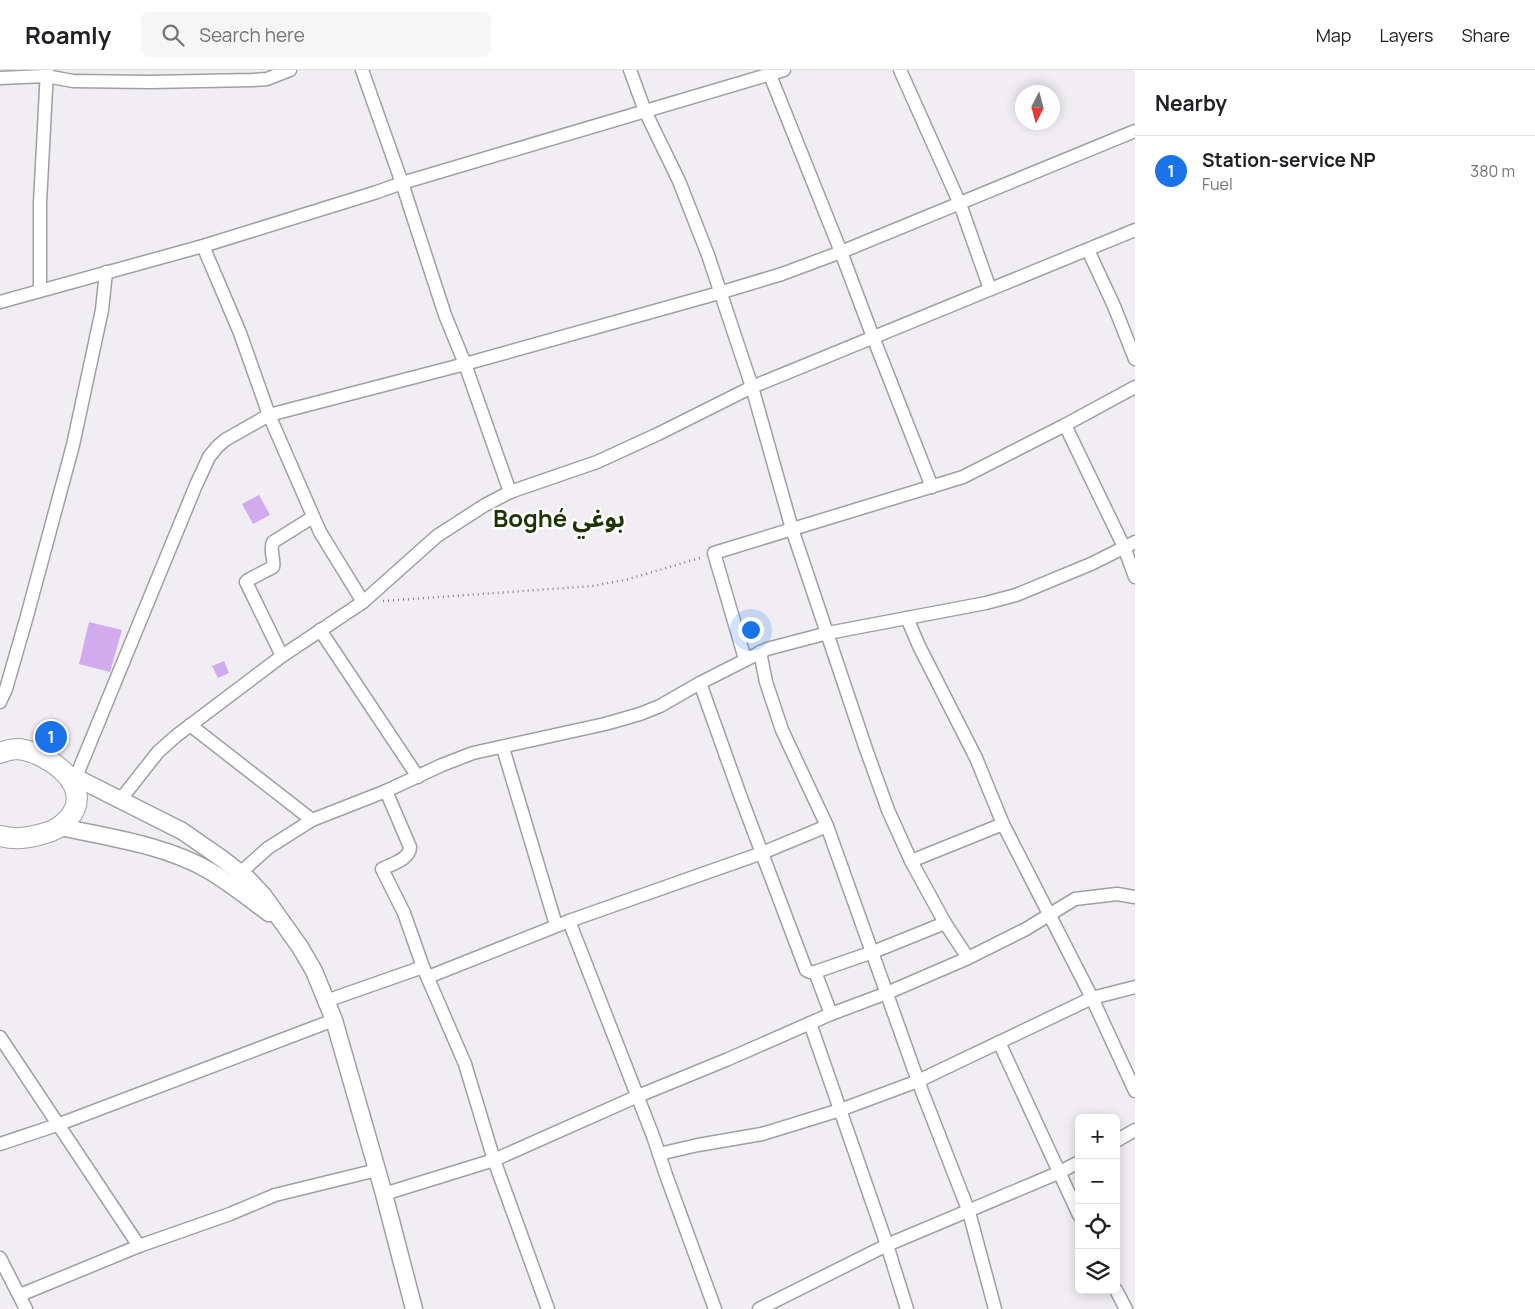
<!DOCTYPE html>
<html lang="en">
<head>
<meta charset="utf-8">
<style>
  :root { --surface:#fff; --page:#f6f6f6; --text:#202124; --muted:#757577; --line:#e0e0e0; --accent:#1a73e8 }
  body { margin:0; font-family:Manrope,"Noto Sans Arabic",sans-serif; background:var(--page); color:var(--text) }
  .controls { position:absolute; right:15px; bottom:15px; display:grid; overflow:hidden; border-radius:8px; box-shadow:0 2px 12px #0003 }
  .controls button { width:45px; height:45px; display:grid; place-items:center; padding:0; border:0; border-bottom:1px solid var(--line); background:var(--surface); color:var(--text); font:25px sans-serif }
  .compass { position:absolute; left:1015px; top:15px; width:45px; height:45px; border-radius:50%; background:var(--surface); box-shadow:0 2px 12px #0003; rotate:186deg }
  .you { position:absolute; left:750px; top:559px; width:18px; height:18px; margin:-12px; border:4px solid #fff; border-radius:50%; background:#1a73e8; box-shadow:0 0 0 8px #1a73e833 }
  .badge { display:grid; place-items:center; width:32px; height:32px; border-radius:50%; background:var(--accent); color:#fff; font-size:16px; font-weight:700 }
  .pin { position:absolute; translate:-50% -50%; border:2px solid #fff; box-shadow:0 1px 5px #0006 }
  .list { margin:0; padding:0; list-style:none }
  h2 { display:flex; justify-content:space-between; align-items:center; height:65px; margin:0; padding:0 20px; font-size:21px }
  h2 small { font-size:16px; font-weight:400; color:var(--muted) }
  .list li { display:grid; grid-template-columns:32px 1fr auto; gap:15px; align-items:center; box-sizing:border-box; height:70px; padding:0 20px; border-top:1px solid var(--line) }
  .list b { display:block; font-size:19px; white-space:nowrap }
  .list p { margin:0; font-size:16px; white-space:nowrap; color:var(--muted) }
  .list em { font-size:16px; font-style:normal; color:var(--muted) }
  .icon { flex:none; width:28px; height:28px; fill:none; stroke:currentColor; stroke-width:2; stroke-linecap:round; stroke-linejoin:round }
  .map { position:relative; flex:none; width:1135px; height:1239px; overflow:hidden }
  header { display:flex; align-items:center; gap:30px; box-sizing:border-box; height:70px; padding:0 25px; background:var(--surface); border-bottom:1px solid var(--line) }
  header strong { font-size:24px }
  nav { display:flex; gap:28px; margin-inline-start:auto; font-size:18px }
  .search { width:350px; height:45px; background:var(--page); display:flex; align-items:center; gap:12px; box-sizing:border-box; padding:0 18px; border-radius:8px; color:var(--muted); font-size:19px }
  main { display:flex }
  aside { flex:1; background:var(--surface) }
  .map>svg:first-child { display:block }
  .building { fill:#d2abee }
  .lines { fill:none; stroke-linecap:round; stroke-linejoin:round }
  .minor-casing { stroke:#a09fa2; stroke-width:15 }
  .tertiary-casing { stroke:#a09fa2; stroke-width:19 }
  .primary-casing { stroke:#a09fa2; stroke-width:22 }
  .path { stroke:#848385; stroke-width:2.5; stroke-dasharray:1 4; stroke-linecap:butt }
  .minor { stroke:#fff; stroke-width:12 }
  .tertiary { stroke:#fff; stroke-width:16 }
  .primary { stroke:#fff; stroke-width:20 }
  .labels { text-anchor:middle; stroke-width:5; stroke-linejoin:round; paint-order:stroke }
  .town-label { font-size:24px; font-weight:bold; fill:#1e3400; stroke:#fdfcff }
</style>
</head>
<body>
<header>
<strong>Roamly</strong>
<div class="search"><svg class="icon" aria-label="search" viewBox="0 0 24 24"><circle cx="10" cy="10" r="6"/><path d="M15 15l6 6"/></svg>Search here</div>
<nav><a>Map</a><a>Layers</a><a>Share</a></nav>
</header>
<main>
<div class="map">
<svg width="1135" height="1239" viewBox="0 0 1135 1239">
  <rect width="100%" height="100%" fill="#f0eef2"/>
  <g class="building">
    <polygon points="259,425 270,445 253,454 242,434"/>
    <polygon points="89,552 122,560 110,602 79,594"/>
    <polygon points="224,591 229,603 218,608 212,596"/>
  </g>
  <g class="lines">
    <g class="minor-casing">
      <g id="minor">
        <polyline points="362,0 402,113 445,245 465,294 510,422"/>
        <polyline points="630,0 645,41 679,111 708,185 752,317 792,459 866,679 888,740 911,791 945,853 968,888"/>
        <polyline points="768,0 841,182 873,267 932,417"/>
        <polyline points="900,0 960,134 990,219"/>
        <polyline points="0,8 46,6 73,11 150,12 253,10 267,9 290,0"/>
        <polyline points="203,176 240,263 269,345 320,462 363,532"/>
        <polyline points="1088,180 1114,236 1135,289"/>
        <polyline points="40,221 40,133 47,0"/>
        <polyline points="0,232 203,176 377,122 402,113 784,0"/>
        <polyline points="1065,355 1124,477 1135,507"/>
        <polyline points="907,548 919,576 976,688 1003,754 1092,928 1135,1021"/>
        <polyline points="320,560 418,707"/>
        <polyline points="760,582 766,612 782,660 827,756 918,1011 969,1142 995,1239"/>
        <path d="M282 586 246 512 248 510 273 497C275 489 269 480 273 472L313 447"/>
        <polyline points="745,589 714,483 963,407 1065,355 1135,317"/>
        <polyline points="700,613 740,725 806,900 810,902 815,902 873,882 945,853"/>
        <polyline points="0,632 6,619 27,546 73,375 102,240 106,202"/>
        <polyline points="190,655 312,750"/>
        <polyline points="503,678 556,855"/>
        <polyline points="76,707 196,415 209,387 217,377 225,370 269,345 465,294 719,223 782,204 841,182 1135,61"/>
        <path d="M386 721 410 777C410 789 392 794 382 799L404 843 423 897 465 994 494 1090 548 1239"/>
        <polyline points="121,729 158,682 176,666 282,586 363,532 437,466 485,435 510,422 597,392 658,364 752,317 1135,160"/>
        <polyline points="911,791 1003,754"/>
        <polyline points="240,803 268,778 312,750 386,721 442,695 473,683 605,654 640,644 660,636 700,613 767,579 828,563 986,533 1016,525 1091,494 1135,472"/>
        <polyline points="569,851 762,783 827,756"/>
        <polyline points="815,902 831,944"/>
        <polyline points="428,907 569,851 653,1066 666,1105 715,1239"/>
        <polyline points="326,931 423,897"/>
        <polyline points="810,953 887,1175 907,1239"/>
        <polyline points="0,967 139,1176"/>
        <polyline points="999,972 1079,1145"/>
        <polyline points="1116,1071 1135,1060"/>
        <polyline points="0,1074 57,1055 334,950"/>
        <polyline points="659,1084 698,1075 762,1064 840,1040 918,1011 1092,928 1135,917"/>
        <polyline points="384,1124 494,1090 638,1026 726,990 831,944 887,923 968,888 1026,859 1075,829 1117,824 1135,827"/>
        <polyline points="0,1188 26,1239"/>
        <polyline points="1116,1220 1126,1239"/>
        <polyline points="20,1225 139,1176 230,1144 275,1125 377,1100"/>
        <polyline points="759,1239 887,1175 1058,1103 1079,1092"/>
      </g>
    </g>
    <g class="tertiary-casing">
      <g id="tertiary">
        <polyline points="65,702 182,761 221,788 247,808 263,825 300,877 314,901 334,950 384,1124 414,1239"/>
        <path d="M61 757C111 768 165 775 210 801 231 814 250 829 269 843"/>
      </g>
    </g>
    <g class="primary-casing">
      <path id="primary" d="M0 683C5 681 13 679 19 679 48 683 97 717 68 749 61 757 52 762 42 764 27 768 15 770 0 766"/>
    </g>
    <polyline class="path" points="383,531 593,516 629,509 703,487"/>
    <use href="#minor" class="minor"/>
    <use href="#tertiary" class="tertiary"/>
    <use href="#primary" class="primary"/>
  </g>
  <g class="labels">
    <g class="town-label">
      <text x="559" y="457">Boghé بوغي</text>
    </g>
  </g>
</svg>
<div class="controls">
<button>+</button>
<button>−</button>
<button><svg class="icon" aria-label="locate" viewBox="0 0 24 24"><circle cx="12" cy="12" r="6"/><path d="M12 2v4M12 18v4M2 12h4M18 12h4"/></svg></button>
<button><svg class="icon" aria-label="layers" viewBox="0 0 24 24"><path d="M12 4l9 5-9 5-9-5zM3 14l9 5 9-5"/></svg></button>
</div>
<svg class="compass" viewBox="-18 -18 36 36"><path d="M0-13l5 13h-10z" fill="#e53935"/><path d="M0 13l5-13h-10z" fill="#757577"/></svg>
<div class="you"></div>
<div class="pin badge" style="left:51px;top:667px">1</div>
</div>
<aside>
<h2>Nearby<small></small></h2>
<ul class="list">
<li><span class="badge">1</span><div><b>Station-service NP</b><p>Fuel</p></div><em>380 m</em></li>
</ul>
</aside>
</main>
</body>
</html>
